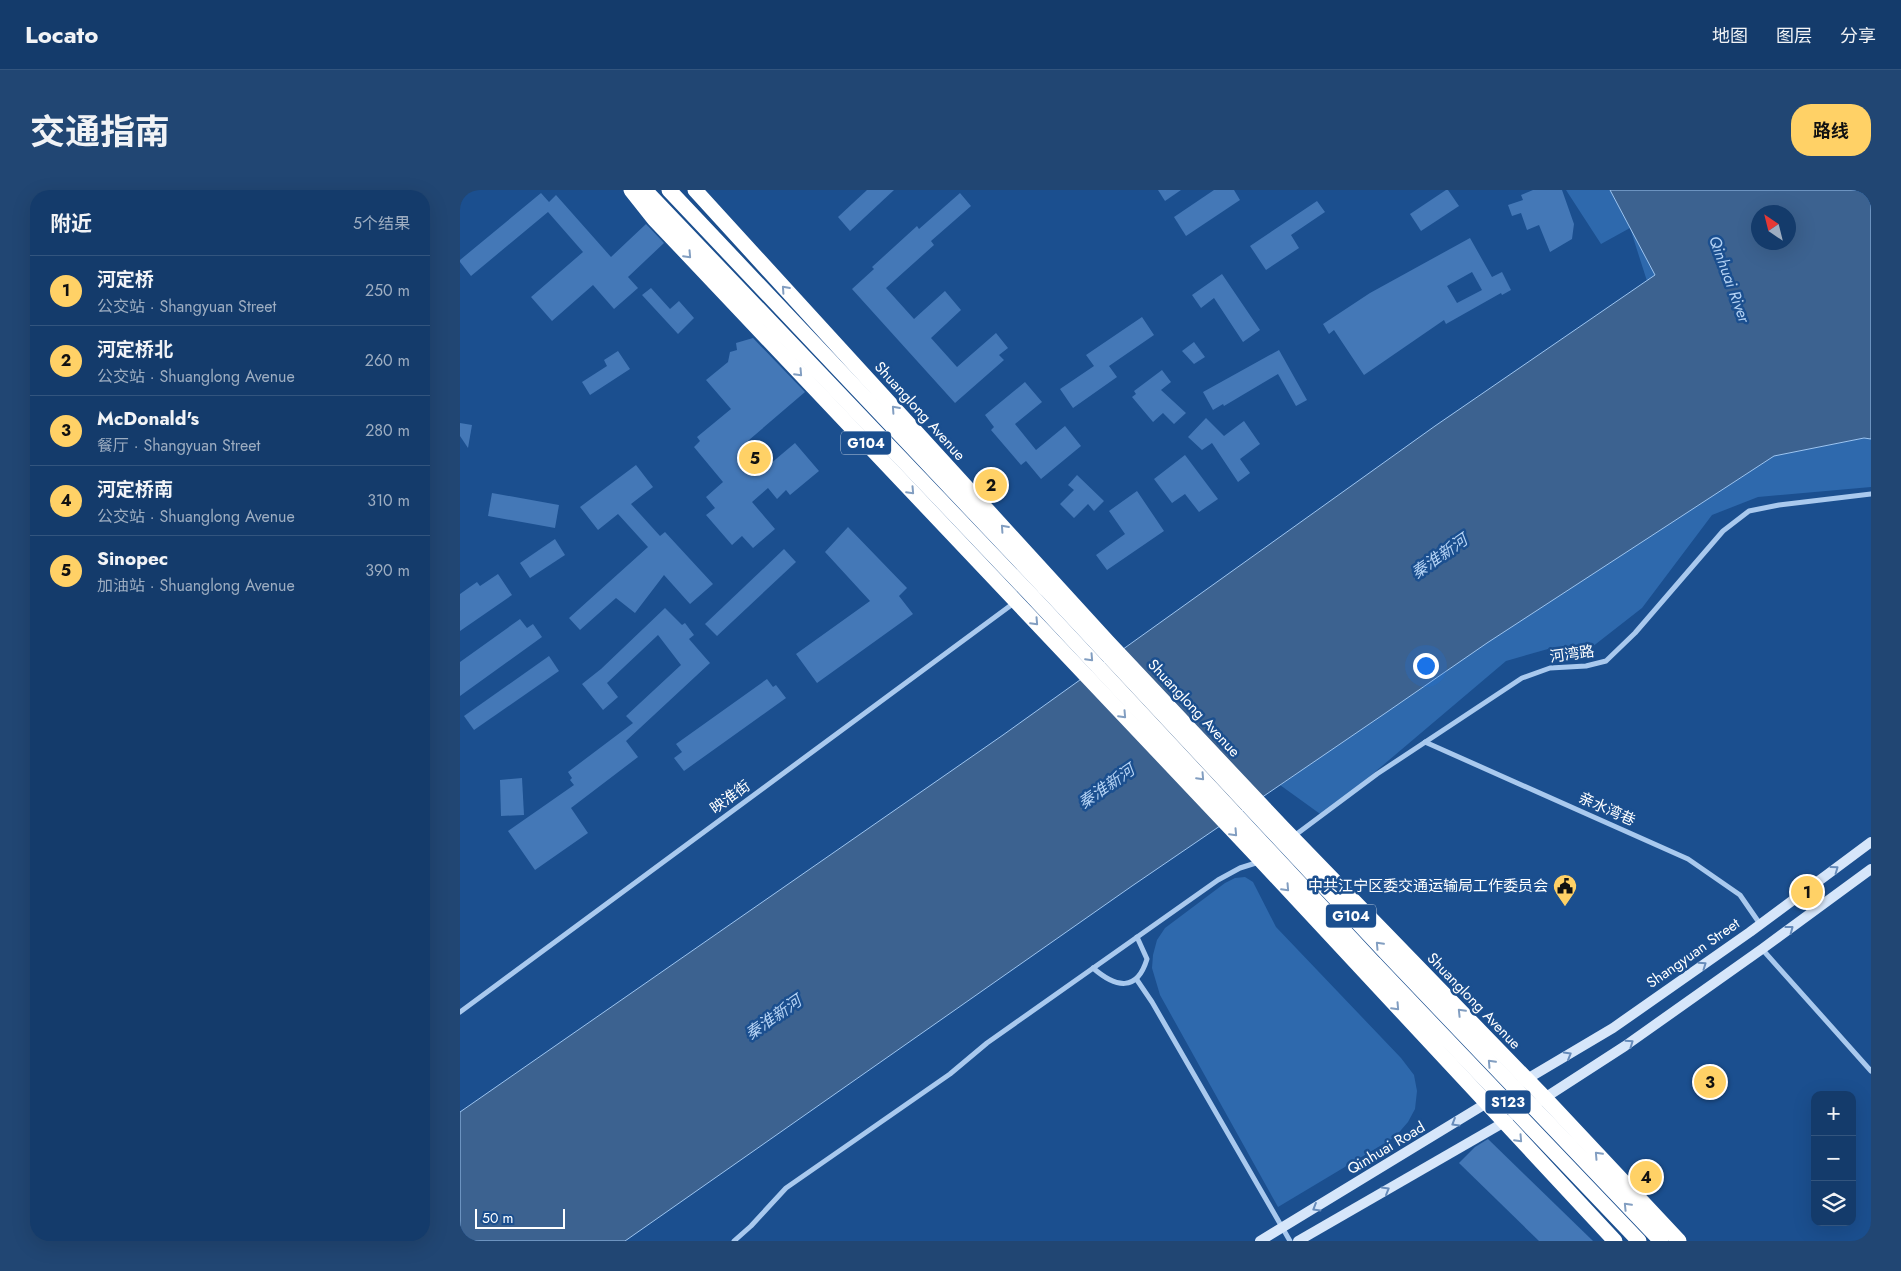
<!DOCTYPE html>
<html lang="zh">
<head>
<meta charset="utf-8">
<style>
  :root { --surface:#143b6b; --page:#214673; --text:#f1f3f6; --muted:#9dadc1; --line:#33557e; --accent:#ffd166 }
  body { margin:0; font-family:Jost,"Noto Sans SC",sans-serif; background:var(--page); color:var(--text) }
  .controls { position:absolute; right:15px; bottom:15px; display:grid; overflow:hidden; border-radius:10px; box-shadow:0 5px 20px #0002 }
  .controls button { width:45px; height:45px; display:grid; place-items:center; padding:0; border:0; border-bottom:1px solid var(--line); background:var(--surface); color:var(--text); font:25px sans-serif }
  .compass { position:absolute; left:1291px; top:15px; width:45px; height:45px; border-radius:50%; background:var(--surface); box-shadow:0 5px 20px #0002; rotate:325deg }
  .scale { position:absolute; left:15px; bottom:12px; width:90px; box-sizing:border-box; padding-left:5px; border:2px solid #fff; border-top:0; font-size:14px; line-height:18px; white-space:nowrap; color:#fff; -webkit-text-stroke:4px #1b4f8f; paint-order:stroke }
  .you { position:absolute; left:965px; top:475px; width:18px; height:18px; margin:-12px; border:4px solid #fff; border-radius:50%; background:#1a73e8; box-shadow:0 0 0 8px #1a73e833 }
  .badge { display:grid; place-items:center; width:32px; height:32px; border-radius:50%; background:var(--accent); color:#111; font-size:16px; font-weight:700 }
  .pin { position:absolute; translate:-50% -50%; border:2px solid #fff; box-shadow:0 1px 5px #0006 }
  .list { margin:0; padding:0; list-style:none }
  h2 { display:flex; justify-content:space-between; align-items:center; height:65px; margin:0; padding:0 20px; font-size:21px }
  h2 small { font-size:16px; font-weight:400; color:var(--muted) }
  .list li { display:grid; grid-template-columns:32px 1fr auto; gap:15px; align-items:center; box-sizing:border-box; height:70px; padding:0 20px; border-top:1px solid var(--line) }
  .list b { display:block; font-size:19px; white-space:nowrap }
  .list p { margin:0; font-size:16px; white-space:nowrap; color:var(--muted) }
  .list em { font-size:16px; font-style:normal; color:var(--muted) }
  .icon { flex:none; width:28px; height:28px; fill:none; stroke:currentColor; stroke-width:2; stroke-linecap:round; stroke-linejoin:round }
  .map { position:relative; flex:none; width:1411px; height:1051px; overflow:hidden; border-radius:20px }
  header { display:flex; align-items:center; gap:30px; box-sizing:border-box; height:70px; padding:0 25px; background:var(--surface); border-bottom:1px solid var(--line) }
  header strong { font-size:24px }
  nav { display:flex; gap:28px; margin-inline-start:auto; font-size:18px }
  .intro { display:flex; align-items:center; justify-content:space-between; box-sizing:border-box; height:120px; padding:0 30px }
  h1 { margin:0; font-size:35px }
  .button { padding:12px 22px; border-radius:20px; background:var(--accent); color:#111; font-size:18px; font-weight:700 }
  main { display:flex; gap:30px; padding:0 30px }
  aside { flex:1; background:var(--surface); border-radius:20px; box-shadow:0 5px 20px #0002 }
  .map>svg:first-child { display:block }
  .green { fill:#2e69ad; fill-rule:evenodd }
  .water { fill:#3c6290; stroke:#9cc4f0; fill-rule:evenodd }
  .building { fill:#4478b7; fill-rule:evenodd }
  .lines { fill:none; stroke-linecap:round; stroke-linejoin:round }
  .street { stroke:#a9c9ee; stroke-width:5 }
  .secondary { stroke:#d6e6fa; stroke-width:10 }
  .highway { stroke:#fff; stroke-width:15 }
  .highway-bridge { stroke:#fff; stroke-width:15 }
  .oneway { stroke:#829ec1 }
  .oneway2 { stroke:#668bba }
  .labels { text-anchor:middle; stroke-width:5; stroke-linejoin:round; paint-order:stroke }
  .shield { fill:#1b4f8f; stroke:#bbcadd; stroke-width:1 }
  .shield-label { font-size:14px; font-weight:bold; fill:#fff }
  .street-label { font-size:15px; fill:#fff; stroke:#1b4f8f }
  .poi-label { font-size:15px; fill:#fff; stroke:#1b4f8f; text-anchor:end }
  .water-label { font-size:16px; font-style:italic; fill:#b5d3f5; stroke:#1b4f8f }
</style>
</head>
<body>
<header>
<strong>Locato</strong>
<nav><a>地图</a><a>图层</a><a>分享</a></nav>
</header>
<div class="intro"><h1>交通指南</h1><a class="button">路线</a></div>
<main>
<aside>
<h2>附近<small>5个结果</small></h2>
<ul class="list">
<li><span class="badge">1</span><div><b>河定桥</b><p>公交站 · Shangyuan Street</p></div><em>250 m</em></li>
<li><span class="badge">2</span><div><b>河定桥北</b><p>公交站 · Shuanglong Avenue</p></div><em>260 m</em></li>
<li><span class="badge">3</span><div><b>McDonald's</b><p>餐厅 · Shangyuan Street</p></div><em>280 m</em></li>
<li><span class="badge">4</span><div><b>河定桥南</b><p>公交站 · Shuanglong Avenue</p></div><em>310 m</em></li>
<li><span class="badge">5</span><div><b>Sinopec</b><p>加油站 · Shuanglong Avenue</p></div><em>390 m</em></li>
</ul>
</aside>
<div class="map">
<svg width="1411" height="1051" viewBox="0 0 1411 1051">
  <rect width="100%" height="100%" fill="#1b4f8f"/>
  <g class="green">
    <path d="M1106 0H1411V297L1298 307 1252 325 1182 418 1132 457H1095L1046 471 863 626 820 595 1244 297 1229 222 1170 38 1141 54ZM1298 22H1328V52H1298Z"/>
    <polygon points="785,687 793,692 816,737 941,868 954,885 957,901 955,919 948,932 935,947 818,1017 700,805 692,778 693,765 697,750 705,738 765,693 775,688"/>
  </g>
  <path class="water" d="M1150 0H1411V249L1404 248 1314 266 1027 453 927 522 672 696 165 1051H0V922L543 545 975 236 1195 85ZM1298 22H1328V52H1298Z"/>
  <g class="building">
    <polygon points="407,0 434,0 390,41 378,27"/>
    <polygon points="698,0 721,0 705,11"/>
    <polygon points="754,0 774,0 780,10 726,46 714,27"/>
    <polygon points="986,0 988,0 999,16 961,41 950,24"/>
    <polygon points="1073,0 1102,0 1114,34 1112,49 1090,62 1079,35 1067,40 1061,23 1052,26 1048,15 1063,10 1061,5"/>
    <polygon points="81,3 89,12 96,5 151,67 186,34 204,53 168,87 178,98 154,119 133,95 92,131 71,107 123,62 88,22 11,86 0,72 0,70"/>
    <polygon points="500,3 511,16 471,51 474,55 426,98 454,129 485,101 501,120 471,148 497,177 536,143 548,158 539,165 544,170 495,213 392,99 414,79 412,77 457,36 459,39"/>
    <polygon points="857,11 865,22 831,45 839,58 806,80 790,56"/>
    <path d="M1010 48 1032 87 1042 82 1051 100 1042 105 1041 103 986 134 984 130 904 185 874 140 869 144 863 134 910 103ZM1012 82 1022 100 997 113 987 96Z"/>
    <polygon points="762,84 800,140 783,152 754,108 741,118 732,105"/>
    <polygon points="191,98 210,119 219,111 234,128 218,144 182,105"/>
    <polygon points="682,127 694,145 649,176 657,187 613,218 600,199 634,176 626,165"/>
    <polygon points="293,148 345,202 282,256 303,280 335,253 359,281 330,305 326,300 317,309 308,298 292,312 315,339 293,358 282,346 272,355 246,325 255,318 246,307 263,292 234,257 240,251 237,247 271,219 246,190 268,172 270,162 277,160 276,153"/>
    <polygon points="734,152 745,167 734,174 722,161"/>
    <polygon points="819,160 847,210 836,216 818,184 764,216 763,214 753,220 743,202"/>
    <polygon points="158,161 170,179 130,205 122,192 147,176 144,170"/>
    <polygon points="702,180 711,192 701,200 726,223 714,234 703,223 693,232 672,207 676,204 674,201"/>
    <polygon points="565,192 582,212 555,234 576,260 605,236 621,256 581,289 566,271 561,275 531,240 534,237 525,225"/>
    <polygon points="746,228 764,246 784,231 800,254 780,269 790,283 778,292 752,253 742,260 728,247"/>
    <polygon points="0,233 12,235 8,258 0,246"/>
    <polygon points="725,265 758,309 739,322 725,304 712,313 694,289"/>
    <polygon points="176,275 193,297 171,314 200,346 205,342 253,394 230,414 204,385 175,423 156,408 120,440 109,428 188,357 158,324 138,340 120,317"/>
    <polygon points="617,285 644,311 634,321 628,314 614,328 600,314 614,300 608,295"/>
    <polygon points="677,301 704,341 647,380 636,365 665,344 649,321"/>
    <polygon points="32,303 99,315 95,338 28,326"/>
    <polygon points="388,337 447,398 439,406 453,424 357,493 336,464 410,411 365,362"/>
    <polygon points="95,349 105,365 70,388 60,373"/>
    <polygon points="324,359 336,372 257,446 245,434"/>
    <polygon points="38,384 52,405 0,441 0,404 17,392 20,396"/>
    <polygon points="205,418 222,435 225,433 234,445 229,449 250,473 166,551 178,567 111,618 128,643 75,680 48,641 114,595 110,590 112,588 108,582 173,533 166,526 221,475 198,445 147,493 158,507 143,520 122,494 141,479"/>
    <polygon points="60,429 67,438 73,434 82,447 0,506 0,472"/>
    <polygon points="89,466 99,481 14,540 4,526"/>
    <polygon points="307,489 313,497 316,495 326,508 224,581 214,568 222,562 216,554"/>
    <polygon points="62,588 64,625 41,626 40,590"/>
    <polygon points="1028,949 1133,1051 1079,1051 999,973 1015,957"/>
  </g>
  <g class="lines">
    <g class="street">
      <polyline points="965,552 1228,669 1280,705 1300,734"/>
      <polyline points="834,646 917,584 1062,488 1090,478 1126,476 1146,471 1175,443 1263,341 1289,321 1319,315 1411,304"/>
      <polyline points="1302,759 1411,881"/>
      <path d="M633 778C656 798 677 802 687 769L677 747"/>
      <polyline points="677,790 692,812 830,1051"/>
      <polyline points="0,822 554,413"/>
      <polyline points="274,1051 291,1036 326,998 490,884 527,853 758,690 780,678 799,672"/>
    </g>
    <g class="secondary">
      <polyline points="1062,892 1153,838 1290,742 1411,652"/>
      <polyline points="1080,911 1165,856 1302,759 1411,679"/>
      <polyline points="800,1051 1030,911"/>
      <polyline points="838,1051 1048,930"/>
    </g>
    <g class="highway">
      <polyline points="171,0 194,29 793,662 1155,1051"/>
      <polyline points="185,0 573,407 915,774"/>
      <polyline points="209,0 585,398"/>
      <polyline points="235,0 648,452 823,638 1085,908 1219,1051"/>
    </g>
    <g class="highway-bridge">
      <polyline points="585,398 927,764 1201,1051"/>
      <polyline points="915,774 1179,1051"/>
    </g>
  </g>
  <defs><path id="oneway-chevron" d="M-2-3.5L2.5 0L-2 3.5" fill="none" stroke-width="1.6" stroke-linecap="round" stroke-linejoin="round" transform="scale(1.25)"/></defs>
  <g class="oneway">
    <use href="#oneway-chevron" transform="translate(228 65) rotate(47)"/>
    <use href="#oneway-chevron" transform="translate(325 99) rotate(-132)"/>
    <use href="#oneway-chevron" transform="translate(339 183) rotate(47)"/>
    <use href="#oneway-chevron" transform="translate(435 219) rotate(-132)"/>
    <use href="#oneway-chevron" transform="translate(451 301) rotate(47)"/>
    <use href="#oneway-chevron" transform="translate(544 338) rotate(-132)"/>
    <use href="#oneway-chevron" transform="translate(575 432) rotate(47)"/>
    <use href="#oneway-chevron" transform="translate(630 468) rotate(47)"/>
    <use href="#oneway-chevron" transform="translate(663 525) rotate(47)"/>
    <use href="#oneway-chevron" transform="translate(741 587) rotate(47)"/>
    <use href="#oneway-chevron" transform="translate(774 643) rotate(47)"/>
    <use href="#oneway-chevron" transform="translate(826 698) rotate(47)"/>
    <use href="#oneway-chevron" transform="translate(919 755) rotate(-133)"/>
    <use href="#oneway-chevron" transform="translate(936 817) rotate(47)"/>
    <use href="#oneway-chevron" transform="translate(1001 822) rotate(-134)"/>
    <use href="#oneway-chevron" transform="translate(1031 873) rotate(-133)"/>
    <use href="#oneway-chevron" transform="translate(1059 949) rotate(47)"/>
    <use href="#oneway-chevron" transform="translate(1138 965) rotate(-133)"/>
    <use href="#oneway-chevron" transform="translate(1167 1016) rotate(-134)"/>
  </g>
  <g class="oneway2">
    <use href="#oneway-chevron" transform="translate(1375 679) rotate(-36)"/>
    <use href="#oneway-chevron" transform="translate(1330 739) rotate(-37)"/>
    <use href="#oneway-chevron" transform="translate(1243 775) rotate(-35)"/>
    <use href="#oneway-chevron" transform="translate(1170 853) rotate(-35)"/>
    <use href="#oneway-chevron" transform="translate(1108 865) rotate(-30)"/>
    <use href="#oneway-chevron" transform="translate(995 933) rotate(149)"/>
    <use href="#oneway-chevron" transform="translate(926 1000) rotate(-30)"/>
    <use href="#oneway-chevron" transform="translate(856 1018) rotate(149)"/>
  </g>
  <defs>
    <g id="civic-pin" transform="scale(1.25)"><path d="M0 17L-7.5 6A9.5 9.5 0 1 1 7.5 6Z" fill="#ffd166" stroke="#1b4f8f"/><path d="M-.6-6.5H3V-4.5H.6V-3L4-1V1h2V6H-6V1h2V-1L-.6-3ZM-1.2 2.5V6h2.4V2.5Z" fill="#111"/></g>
  </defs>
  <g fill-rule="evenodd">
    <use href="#civic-pin" x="1105" y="696"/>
  </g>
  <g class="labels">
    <g class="shield">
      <rect x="381" y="241.5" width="50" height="23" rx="4"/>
      <rect x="866" y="714.5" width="50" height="23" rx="4"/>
      <rect x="1025.5" y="900.5" width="45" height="23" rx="4"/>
    </g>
    <g class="shield-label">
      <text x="406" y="258">G104</text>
      <text x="891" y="731">G104</text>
      <text x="1048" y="917">S123</text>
    </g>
    <g class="street-label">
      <text transform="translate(460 221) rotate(48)" y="5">Shuanglong Avenue</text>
      <text transform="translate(1112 464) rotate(-8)" y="5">河湾路</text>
      <text transform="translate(734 518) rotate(47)" y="5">Shuanglong Avenue</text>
      <text transform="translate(270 607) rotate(-36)" y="5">映淮街</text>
      <text transform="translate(1147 619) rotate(24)" y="5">亲水湾巷</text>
      <text transform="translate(1233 763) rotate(-35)" y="5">Shangyuan Street</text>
      <text transform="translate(1014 811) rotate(46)" y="5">Shuanglong Avenue</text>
      <text transform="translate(926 958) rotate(-31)" y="5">Qinhuai Road</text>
    </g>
    <g class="poi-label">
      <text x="1088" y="701">中共江宁区委交通运输局工作委员会</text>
    </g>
    <g class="water-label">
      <text transform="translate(1270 89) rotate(70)" y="6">Qinhuai River</text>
      <text transform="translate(979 366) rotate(-35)" y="6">秦淮新河</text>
      <text transform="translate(646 596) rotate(-35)" y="6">秦淮新河</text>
      <text transform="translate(313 827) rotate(-35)" y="6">秦淮新河</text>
    </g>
  </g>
</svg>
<div class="controls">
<button>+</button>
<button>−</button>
<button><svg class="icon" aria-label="layers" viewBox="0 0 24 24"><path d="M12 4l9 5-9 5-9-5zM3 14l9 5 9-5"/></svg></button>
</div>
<svg class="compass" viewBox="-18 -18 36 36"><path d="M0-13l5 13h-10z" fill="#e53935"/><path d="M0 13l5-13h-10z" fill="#9dadc1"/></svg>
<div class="scale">50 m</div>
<div class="you"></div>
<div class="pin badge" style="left:1347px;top:702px">1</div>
<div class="pin badge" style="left:531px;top:295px">2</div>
<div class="pin badge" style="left:1250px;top:892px">3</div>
<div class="pin badge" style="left:1186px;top:987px">4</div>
<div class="pin badge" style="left:295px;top:268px">5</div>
</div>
</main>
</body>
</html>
